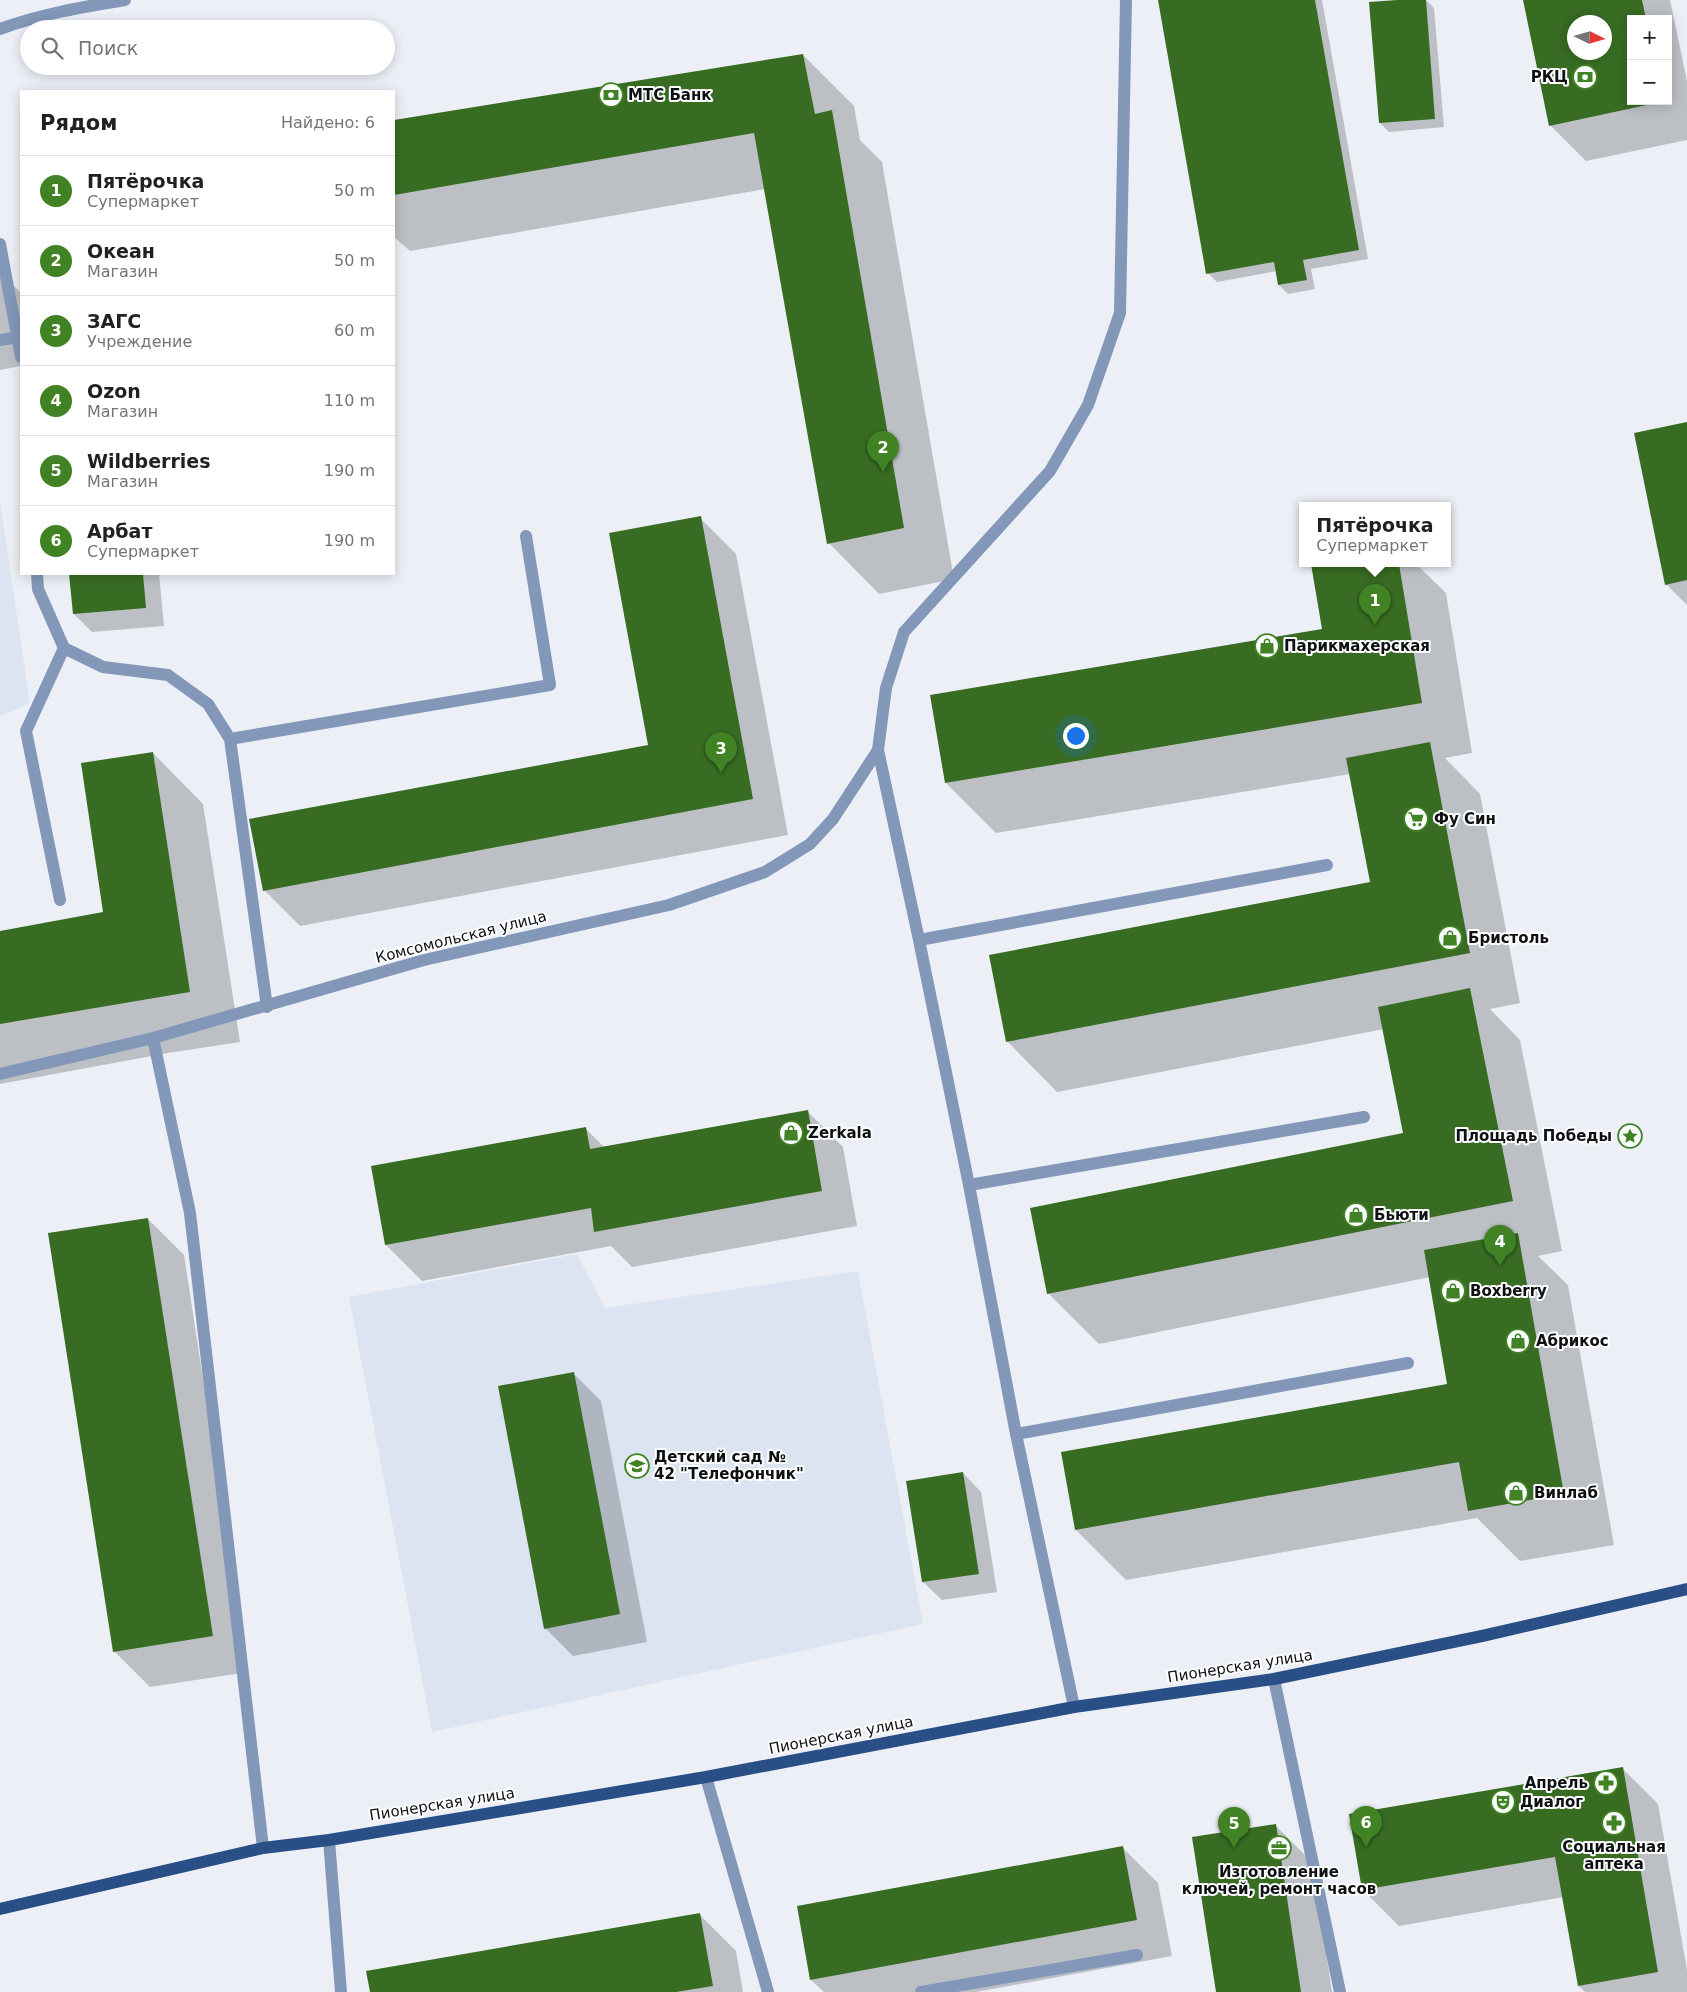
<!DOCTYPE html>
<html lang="ru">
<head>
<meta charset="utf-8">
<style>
  :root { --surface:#fff; --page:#f2f2f2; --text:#202124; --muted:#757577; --line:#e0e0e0; --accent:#418224 }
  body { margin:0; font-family:"DejaVu Sans",sans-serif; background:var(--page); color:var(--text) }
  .controls { position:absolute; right:15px; top:15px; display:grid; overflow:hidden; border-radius:0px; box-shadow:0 2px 12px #0003 }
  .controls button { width:45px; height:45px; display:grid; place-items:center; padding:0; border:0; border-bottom:1px solid var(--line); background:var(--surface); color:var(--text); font:25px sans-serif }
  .compass { position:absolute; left:1567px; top:15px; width:45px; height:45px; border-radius:50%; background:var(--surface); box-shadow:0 2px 12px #0003; rotate:95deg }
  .you { position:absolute; left:1075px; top:735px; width:18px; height:18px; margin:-12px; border:4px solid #fff; border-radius:50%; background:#1a73e8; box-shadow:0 0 0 8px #1a73e833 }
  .badge { display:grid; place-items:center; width:32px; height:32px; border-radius:50%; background:var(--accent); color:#fff; font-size:16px; font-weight:700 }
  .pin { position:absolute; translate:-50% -41px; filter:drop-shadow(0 1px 2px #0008) }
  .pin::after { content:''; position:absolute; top:26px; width:18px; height:15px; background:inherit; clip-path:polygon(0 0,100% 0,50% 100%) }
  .popup { position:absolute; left:1299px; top:502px; width:152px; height:65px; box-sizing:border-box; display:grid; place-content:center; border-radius:0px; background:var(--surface); filter:drop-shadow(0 1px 4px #0005); font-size:16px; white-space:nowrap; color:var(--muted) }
  .popup b { font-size:19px; color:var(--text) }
  .popup::after { content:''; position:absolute; left:50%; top:100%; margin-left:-10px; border:10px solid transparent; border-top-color:var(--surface) }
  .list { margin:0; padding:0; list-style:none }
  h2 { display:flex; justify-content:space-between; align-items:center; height:65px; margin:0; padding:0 20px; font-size:21px }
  h2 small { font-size:16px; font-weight:400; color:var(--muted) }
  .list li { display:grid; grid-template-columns:32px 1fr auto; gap:15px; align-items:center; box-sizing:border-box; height:70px; padding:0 20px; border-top:1px solid var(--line) }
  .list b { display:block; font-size:19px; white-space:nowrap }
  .list p { margin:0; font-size:16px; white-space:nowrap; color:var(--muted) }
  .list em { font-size:16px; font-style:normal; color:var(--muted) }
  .icon { flex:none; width:28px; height:28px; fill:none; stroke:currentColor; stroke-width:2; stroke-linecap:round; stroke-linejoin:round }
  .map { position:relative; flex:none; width:1687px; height:1992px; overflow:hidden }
  .search { position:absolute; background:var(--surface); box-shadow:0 2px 12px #0003; left:20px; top:20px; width:375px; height:55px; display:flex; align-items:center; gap:12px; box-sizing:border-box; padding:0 18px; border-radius:28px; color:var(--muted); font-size:19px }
  .panel { position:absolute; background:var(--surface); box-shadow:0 2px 12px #0003; left:20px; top:90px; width:375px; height:485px; border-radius:0px }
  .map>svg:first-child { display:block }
  .built { fill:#dce4f1 }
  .shadow { fill:#0003; fill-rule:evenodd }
  .building { fill:#386c23; fill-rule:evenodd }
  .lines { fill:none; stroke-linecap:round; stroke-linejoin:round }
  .minor { stroke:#8398b9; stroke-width:12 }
  .major { stroke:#2a4f86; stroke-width:12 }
  .labels { text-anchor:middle; stroke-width:4; stroke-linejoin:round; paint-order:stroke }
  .poi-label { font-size:15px; font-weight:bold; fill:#0f1012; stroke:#fcfdfe; text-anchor:start }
  .street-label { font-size:15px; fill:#0f1012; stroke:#fcfdfe }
</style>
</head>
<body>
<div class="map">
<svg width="1687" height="1992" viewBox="0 0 1687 1992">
  <rect width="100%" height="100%" fill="#ecf0f6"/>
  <g class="built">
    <polygon points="0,501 30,703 0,716"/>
    <polygon points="577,1254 605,1308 858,1271 923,1624 432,1732 349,1297"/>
  </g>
  <g class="shadow">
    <polygon points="1159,0 1322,0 1368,259 1311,269 1315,289 1288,294 1279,285 1277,271 1217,282 1208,273"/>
    <polygon points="1414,0 1426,0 1434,8 1444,127 1389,132 1380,123"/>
    <path d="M1524 0H1670L1687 81V140L1586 161 1550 125ZM1631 19H1668V101H1631ZM1574 22H1604V52H1574Z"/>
    <polygon points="803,55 854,106 860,140 882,162 954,579 879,594 829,543 765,189 410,251 394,237 394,121"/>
    <polygon points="0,272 21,293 21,366 0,370"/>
    <polygon points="1687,423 1687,605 1666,584"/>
    <polygon points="700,518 736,554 788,835 300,926 264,890 649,746"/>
    <polygon points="1313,564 1416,564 1446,593 1472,753 1445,758 1480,794 1520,1003 1490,1009 1520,1040 1562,1251 1538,1256 1568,1285 1614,1545 1520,1561 1477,1518 1126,1580 1076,1530 1062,1453 1448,1385 1430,1277 1099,1344 1048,1293 1405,1134 1384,1029 1057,1092 1007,1041 1371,883 1350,774 996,833 946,783 1324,630"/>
    <polygon points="70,574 159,574 164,626 92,632 74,614"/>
    <polygon points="153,753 203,804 240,1042 168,1053 0,1084 0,932 105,913"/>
    <polygon points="807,1111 843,1147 857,1226 632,1267 611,1246 422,1281 386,1245 586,1129 605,1148"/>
    <polygon points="148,1219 184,1255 248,1672 150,1687 114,1651"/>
    <polygon points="573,1373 601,1401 647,1642 573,1656 546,1629"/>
    <polygon points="963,1473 981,1492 997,1592 942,1600 923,1582 908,1482"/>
    <polygon points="1622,1768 1658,1804 1687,1970 1687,1992 1585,1992 1579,1986 1563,1897 1399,1926 1363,1890"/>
    <polygon points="1276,1826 1312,1862 1332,1992 1217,1992"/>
    <polygon points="1122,1847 1158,1883 1172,1956 976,1992 824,1992 811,1980"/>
    <polygon points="700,1915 736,1951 743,1992 371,1992"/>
  </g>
  <g class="building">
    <polygon points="1158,0 1315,0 1359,250 1303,260 1307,280 1278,285 1274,262 1206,274"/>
    <polygon points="1397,0 1426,0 1435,119 1379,123 1369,2"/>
    <path d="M1523 0H1642L1646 19H1631V101L1661 102 1549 126ZM1574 22H1604V52H1574Z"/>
    <polygon points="803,54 815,114 832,110 904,528 827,544 754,133 394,195 394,120"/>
    <polygon points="1687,422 1687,580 1665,585 1634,433"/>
    <polygon points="701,516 753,799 263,891 249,819 648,745 609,533"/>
    <polygon points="1311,564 1399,564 1422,703 945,783 930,695 1322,629"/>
    <polygon points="69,574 143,574 146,608 73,614"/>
    <polygon points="1430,742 1470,953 1006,1042 989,955 1370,882 1346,758"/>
    <polygon points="153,752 190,992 0,1024 0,931 103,912 81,763"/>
    <polygon points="1470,988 1513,1201 1047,1294 1030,1208 1403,1133 1378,1007"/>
    <polygon points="808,1110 822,1191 594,1232 591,1208 385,1245 371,1166 586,1127 590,1149"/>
    <polygon points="148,1218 213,1636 113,1652 48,1233"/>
    <polygon points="1518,1233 1564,1494 1468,1511 1459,1462 1075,1530 1061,1452 1447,1384 1424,1250"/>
    <polygon points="574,1372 620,1614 544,1629 498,1386"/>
    <polygon points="963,1472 979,1574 922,1582 906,1481"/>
    <polygon points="1623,1767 1658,1972 1578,1986 1555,1857 1362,1890 1349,1814"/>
    <polygon points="1276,1824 1301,1992 1216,1992 1192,1837"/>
    <polygon points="1123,1846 1137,1920 810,1980 797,1906"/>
    <polygon points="700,1913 713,1986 676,1992 370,1992 366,1971"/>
  </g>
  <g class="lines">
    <g class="minor">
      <path d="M0 29C41 14 82 7 125 0"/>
      <polyline points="0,244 21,357"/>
      <polyline points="0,340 18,337"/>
      <polyline points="37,574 38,589 64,648 103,667 168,675 208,704 230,739 267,1007"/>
      <polyline points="230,739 550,685 526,536"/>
      <polyline points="60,900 26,731 64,648"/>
      <polyline points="919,940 1327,865"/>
      <polyline points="153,1038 190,1213 263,1848"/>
      <polyline points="0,1074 153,1038 424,960 669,905 765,872 810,844 833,819 878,750"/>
      <polyline points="969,1185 1364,1117"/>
      <polyline points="1016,1434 1408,1363"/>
      <polyline points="1274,1679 1340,1992"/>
      <polyline points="1074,1707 1016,1434 969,1185 919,940 878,750 886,688 904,632 1050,471 1088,405 1120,313 1126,0"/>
      <polyline points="706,1777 768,1992"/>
      <polyline points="329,1840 341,1992"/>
      <polyline points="921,1992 1137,1955"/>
    </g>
    <polyline class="major" points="0,1909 263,1848 329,1840 706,1777 1074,1707 1274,1679 1482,1636 1687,1589"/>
  </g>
  <defs>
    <g id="bank-ring" transform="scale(1.25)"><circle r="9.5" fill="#fcfdfe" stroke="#418224" stroke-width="1.5"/><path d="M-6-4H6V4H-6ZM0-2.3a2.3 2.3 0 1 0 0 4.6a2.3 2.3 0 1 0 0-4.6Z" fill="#418224"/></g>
    <g id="shop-ring" transform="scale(1.25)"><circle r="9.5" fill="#fcfdfe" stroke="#418224" stroke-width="1.5"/><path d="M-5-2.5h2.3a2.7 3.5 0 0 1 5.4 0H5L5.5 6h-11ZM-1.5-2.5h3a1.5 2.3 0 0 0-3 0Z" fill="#418224"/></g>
    <g id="supermarket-ring" transform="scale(1.25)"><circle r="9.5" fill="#fcfdfe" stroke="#418224" stroke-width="1.5"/><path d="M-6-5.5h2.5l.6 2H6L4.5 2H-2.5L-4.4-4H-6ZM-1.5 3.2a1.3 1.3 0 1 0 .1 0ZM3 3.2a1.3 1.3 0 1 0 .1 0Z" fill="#418224"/></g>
    <g id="sight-ring" transform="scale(1.25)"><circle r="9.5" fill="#fcfdfe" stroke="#418224" stroke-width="1.5"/><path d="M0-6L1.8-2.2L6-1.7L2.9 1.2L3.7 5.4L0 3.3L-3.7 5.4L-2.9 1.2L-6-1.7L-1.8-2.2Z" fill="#418224"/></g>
    <g id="school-ring" transform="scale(1.25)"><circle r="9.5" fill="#fcfdfe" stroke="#418224" stroke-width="1.5"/><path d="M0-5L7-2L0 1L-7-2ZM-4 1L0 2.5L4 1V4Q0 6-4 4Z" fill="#418224"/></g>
    <g id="pharmacy-ring" transform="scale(1.25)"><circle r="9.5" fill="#fcfdfe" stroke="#418224" stroke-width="1.5"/><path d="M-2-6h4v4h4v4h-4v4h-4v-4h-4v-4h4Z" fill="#418224"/></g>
    <g id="theatre-ring" transform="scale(1.25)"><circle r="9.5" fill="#fcfdfe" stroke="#418224" stroke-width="1.5"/><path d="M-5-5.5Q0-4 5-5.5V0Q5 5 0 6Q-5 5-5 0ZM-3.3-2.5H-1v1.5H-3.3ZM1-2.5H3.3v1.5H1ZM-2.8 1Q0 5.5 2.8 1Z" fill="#418224"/></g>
    <g id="office-ring" transform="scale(1.25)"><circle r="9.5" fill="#fcfdfe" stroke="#418224" stroke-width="1.5"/><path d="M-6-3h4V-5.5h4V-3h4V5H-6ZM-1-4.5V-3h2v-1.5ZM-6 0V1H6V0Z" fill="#418224"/></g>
  </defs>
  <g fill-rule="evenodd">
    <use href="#bank-ring" x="1585" y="77"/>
    <use href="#bank-ring" x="611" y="95"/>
    <use href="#shop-ring" x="1267" y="646"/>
    <use href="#supermarket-ring" x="1416" y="819"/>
    <use href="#shop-ring" x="1450" y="938"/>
    <use href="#shop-ring" x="791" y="1133"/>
    <use href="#sight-ring" x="1630" y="1136"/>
    <use href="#shop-ring" x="1356" y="1215"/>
    <use href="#shop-ring" x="1453" y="1291"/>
    <use href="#shop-ring" x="1518" y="1341"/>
    <use href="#school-ring" x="637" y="1466"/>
    <use href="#shop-ring" x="1516" y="1493"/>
    <use href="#pharmacy-ring" x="1606" y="1783"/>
    <use href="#theatre-ring" x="1503" y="1802"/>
    <use href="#pharmacy-ring" x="1614" y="1823"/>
    <use href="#office-ring" x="1279" y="1848"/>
  </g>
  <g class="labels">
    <g class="poi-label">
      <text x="1568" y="82" text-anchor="end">РКЦ</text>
      <text x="628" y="100">МТС Банк</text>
      <text x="1284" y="651">Парикмахерская</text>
      <text x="1434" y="824">Фу Син</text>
      <text x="1468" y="943">Бристоль</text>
      <text x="808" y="1138">Zerkala</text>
      <text x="1612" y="1141" text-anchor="end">Площадь Победы</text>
      <text x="1374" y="1220">Бьюти</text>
      <text x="1470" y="1296">Boxberry</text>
      <text x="1536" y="1346">Абрикос</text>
      <text x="654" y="1462">Детский сад №<tspan x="654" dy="17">42 "Телефончик"</tspan></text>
      <text x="1534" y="1498">Винлаб</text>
      <text x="1588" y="1788" text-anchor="end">Апрель</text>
      <text x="1520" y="1807">Диалог</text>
      <text x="1614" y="1852" text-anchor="middle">Социальная<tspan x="1614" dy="17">аптека</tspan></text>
      <text x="1279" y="1877" text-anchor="middle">Изготовление<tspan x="1279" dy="17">ключей, ремонт часов</tspan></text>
    </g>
    <g class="street-label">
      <text transform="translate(461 937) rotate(-14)" y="5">Комсомольская улица</text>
      <text transform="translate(1240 1666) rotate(-9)" y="5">Пионерская улица</text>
      <text transform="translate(841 1735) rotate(-11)" y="5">Пионерская улица</text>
      <text transform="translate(442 1804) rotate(-9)" y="5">Пионерская улица</text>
    </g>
  </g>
</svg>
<div class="controls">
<button>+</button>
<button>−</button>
</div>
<svg class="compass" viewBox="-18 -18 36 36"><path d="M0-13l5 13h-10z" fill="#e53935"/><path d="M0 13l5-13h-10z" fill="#757577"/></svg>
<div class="you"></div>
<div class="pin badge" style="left:1375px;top:625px">1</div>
<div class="popup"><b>Пятёрочка</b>Супермаркет</div>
<div class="pin badge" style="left:883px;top:472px">2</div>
<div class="pin badge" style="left:721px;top:773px">3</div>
<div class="pin badge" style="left:1500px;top:1266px">4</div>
<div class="pin badge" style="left:1234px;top:1848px">5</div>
<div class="pin badge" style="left:1366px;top:1847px">6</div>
<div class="search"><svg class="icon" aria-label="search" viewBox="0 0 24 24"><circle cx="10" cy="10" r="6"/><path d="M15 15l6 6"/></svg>Поиск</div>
<section class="panel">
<h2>Рядом<small>Найдено: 6</small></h2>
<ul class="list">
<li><span class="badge">1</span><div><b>Пятёрочка</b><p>Супермаркет</p></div><em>50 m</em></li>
<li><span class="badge">2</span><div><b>Океан</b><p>Магазин</p></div><em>50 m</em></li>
<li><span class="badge">3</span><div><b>ЗАГС</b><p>Учреждение</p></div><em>60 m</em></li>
<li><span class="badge">4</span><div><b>Ozon</b><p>Магазин</p></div><em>110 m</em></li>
<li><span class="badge">5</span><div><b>Wildberries</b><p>Магазин</p></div><em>190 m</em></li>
<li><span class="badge">6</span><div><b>Арбат</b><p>Супермаркет</p></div><em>190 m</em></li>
</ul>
</section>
</div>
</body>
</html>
